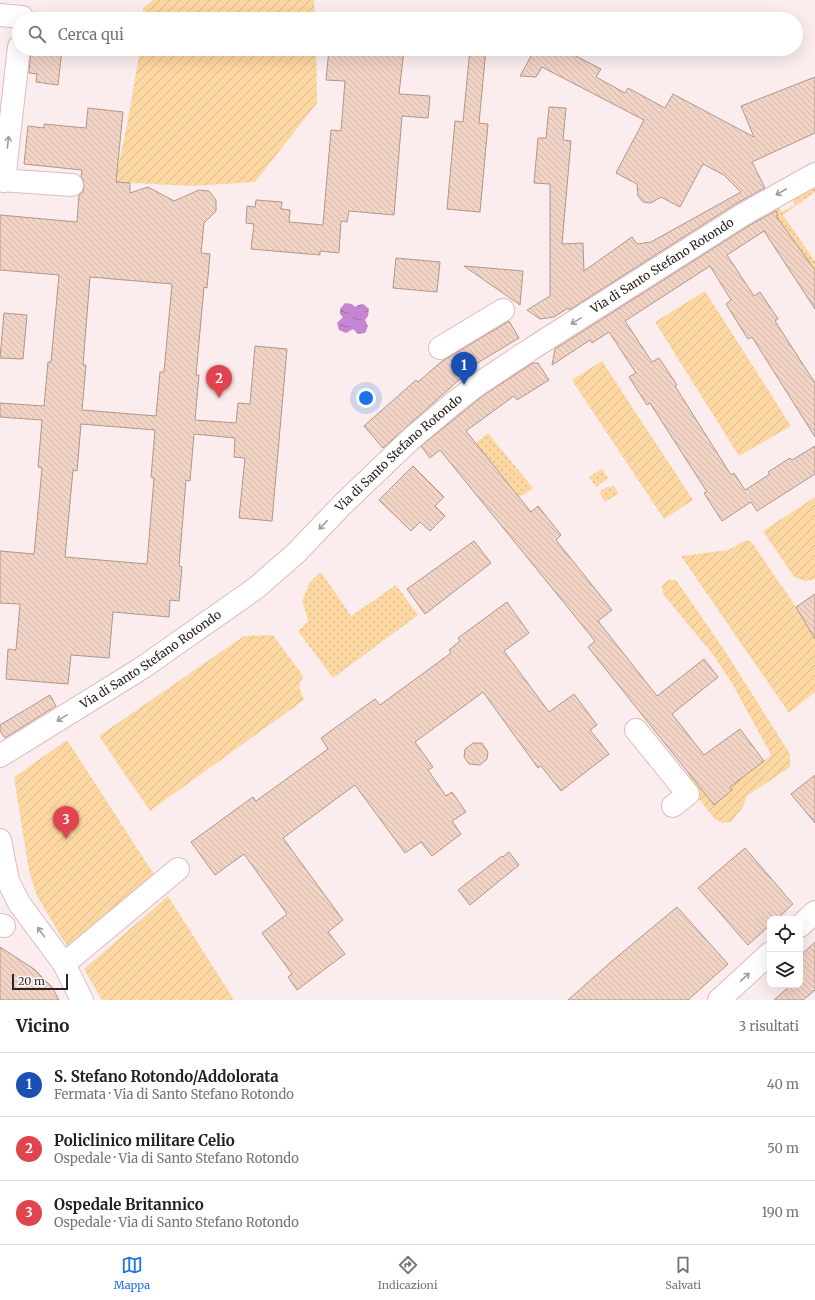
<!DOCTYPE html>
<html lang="it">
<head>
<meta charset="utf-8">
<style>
  :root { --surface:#fff; --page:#f6f6f6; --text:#202124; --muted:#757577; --line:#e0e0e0; --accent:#1a73e8 }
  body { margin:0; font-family:Merriweather,serif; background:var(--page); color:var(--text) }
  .controls { position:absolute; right:12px; bottom:12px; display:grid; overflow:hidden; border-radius:8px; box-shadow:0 4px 16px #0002 }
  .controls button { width:36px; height:36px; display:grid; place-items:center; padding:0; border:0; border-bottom:1px solid var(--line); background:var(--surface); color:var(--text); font:20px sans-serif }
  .scale { position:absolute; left:12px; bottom:10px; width:56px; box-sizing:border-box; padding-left:4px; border:2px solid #2e2222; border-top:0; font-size:11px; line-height:14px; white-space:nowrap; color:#2e2222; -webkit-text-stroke:3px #fff; paint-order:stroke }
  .you { position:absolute; left:366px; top:398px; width:14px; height:14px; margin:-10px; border:3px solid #fff; border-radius:50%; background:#1a73e8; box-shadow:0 0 0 6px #1a73e833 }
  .badge { display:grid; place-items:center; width:26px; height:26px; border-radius:50%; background:var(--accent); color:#fff; font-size:13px; font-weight:700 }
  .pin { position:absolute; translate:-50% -33px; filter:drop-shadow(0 1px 2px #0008) }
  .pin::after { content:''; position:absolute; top:21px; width:14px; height:12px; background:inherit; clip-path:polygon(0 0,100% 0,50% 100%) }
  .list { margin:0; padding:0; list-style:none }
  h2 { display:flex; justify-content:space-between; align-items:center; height:52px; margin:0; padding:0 16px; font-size:17px }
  h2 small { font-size:13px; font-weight:400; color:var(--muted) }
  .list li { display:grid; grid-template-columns:26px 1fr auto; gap:12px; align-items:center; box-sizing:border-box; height:64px; padding:0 16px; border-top:1px solid var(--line) }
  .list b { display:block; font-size:15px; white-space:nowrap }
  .list p { margin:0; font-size:13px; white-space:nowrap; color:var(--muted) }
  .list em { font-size:13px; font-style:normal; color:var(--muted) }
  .icon { flex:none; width:22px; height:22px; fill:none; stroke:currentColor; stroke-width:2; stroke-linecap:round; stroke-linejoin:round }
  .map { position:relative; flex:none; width:815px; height:1000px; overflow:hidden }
  .search { position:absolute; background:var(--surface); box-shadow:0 4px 16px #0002; left:12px; right:12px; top:12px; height:44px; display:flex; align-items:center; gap:10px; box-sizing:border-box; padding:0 14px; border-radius:22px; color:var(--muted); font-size:15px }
  .sheet { height:244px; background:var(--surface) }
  nav { display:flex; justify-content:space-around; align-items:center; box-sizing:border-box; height:56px; border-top:1px solid var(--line); background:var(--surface); font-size:11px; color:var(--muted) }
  nav a { display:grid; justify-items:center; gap:2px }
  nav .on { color:var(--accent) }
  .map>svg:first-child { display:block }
  .grass { fill:url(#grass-dots); fill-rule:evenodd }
  .garden { fill:url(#garden-furrows) }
  .water { fill:url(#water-ripples) }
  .building { fill:url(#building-back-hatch); stroke:#b29689; fill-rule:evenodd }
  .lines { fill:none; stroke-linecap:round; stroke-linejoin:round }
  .minor-casing { stroke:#ddbcbc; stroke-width:24 }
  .minor { stroke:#fff; stroke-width:22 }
  .oneway { stroke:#a19c9c }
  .labels { text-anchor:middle; stroke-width:4; stroke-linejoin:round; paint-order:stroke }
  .street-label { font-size:12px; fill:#2e2222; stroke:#fff }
</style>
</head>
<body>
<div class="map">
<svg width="815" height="1000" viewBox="0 0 815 1000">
  <defs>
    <pattern id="grass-dots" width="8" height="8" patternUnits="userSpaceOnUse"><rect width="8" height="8" fill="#fdd7a1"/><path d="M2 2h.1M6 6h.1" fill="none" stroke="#d9b88a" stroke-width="1.8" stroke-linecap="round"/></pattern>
    <pattern id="garden-furrows" width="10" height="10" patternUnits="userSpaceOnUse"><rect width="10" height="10" fill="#fdd7a1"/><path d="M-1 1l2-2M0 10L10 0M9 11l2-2" fill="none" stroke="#d9b88a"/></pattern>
    <pattern id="water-ripples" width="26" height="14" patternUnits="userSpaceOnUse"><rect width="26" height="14" fill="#c485d1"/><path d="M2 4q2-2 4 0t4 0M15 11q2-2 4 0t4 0" fill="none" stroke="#a06ca9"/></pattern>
    <pattern id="building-back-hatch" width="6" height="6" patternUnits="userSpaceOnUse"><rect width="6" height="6" fill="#f2d4c6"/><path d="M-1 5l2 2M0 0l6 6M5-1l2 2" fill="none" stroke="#d0b6aa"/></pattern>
  </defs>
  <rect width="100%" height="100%" fill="#fbeded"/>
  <g class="grass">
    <path d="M815 183V192L783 215 815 261V270L770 207ZM793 199 795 205 782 212 779 207Z"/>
    <polygon points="488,433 533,488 520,497 476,443"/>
    <polygon points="602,469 608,478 596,487 589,477"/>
    <polygon points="614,486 618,494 605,502 599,492 607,487"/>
    <polygon points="321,572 351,616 396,585 418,615 333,678 298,631 308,621 306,612 302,602 309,583"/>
  </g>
  <g class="garden">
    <polygon points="153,0 314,0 315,19 142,19 143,8"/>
    <polygon points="140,49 316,49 317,103 255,182 192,186 115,182 128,120"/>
    <polygon points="705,291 791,426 739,456 655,322"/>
    <polygon points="602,361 693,500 664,519 572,380"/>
    <polygon points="815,497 815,579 805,581 794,577 763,531"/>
    <polygon points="747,540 750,541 753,544 796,607 815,639 815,692 789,713 681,556 728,550"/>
    <polygon points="668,580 676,580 725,651 790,754 790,767 747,796 743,807 731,822 722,823 714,818 683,779 689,774 714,804 732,790 730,787 771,755 733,685 714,656 663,594 662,585"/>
    <polygon points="273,635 303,676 299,687 304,700 150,811 99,736 244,636"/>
    <polygon points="67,740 157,879 70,951 37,896 29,871 14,777"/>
    <polygon points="168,896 234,1000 102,1000 84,969"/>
  </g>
  <polygon class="water" points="345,303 352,304 355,307 358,305 363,304 369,309 368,316 365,320 368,326 365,333 358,334 353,329 346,333 339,330 337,323 343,317 340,314 340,309"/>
  <g class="building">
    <polygon points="31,49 62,49 58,85 36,82 37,74 29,73"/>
    <polygon points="329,49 404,49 399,94 430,96 428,118 402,116 394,215 349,211 347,222 341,221 339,253 320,251 320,255 251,249 254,224 246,223 247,206 255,207 256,200 282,202 281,209 290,210 289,222 323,225 331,130 341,131 345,81 326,80"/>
    <polygon points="470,49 486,49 479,123 488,124 480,212 447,209 455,121 463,122"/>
    <polygon points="535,49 562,49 601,69 596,77 625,93 628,88 665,108 673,94 754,137 741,106 815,77 815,133 752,162 765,188 737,203 569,310 568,308 554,317 540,319 527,310 550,296 550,184 534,183 538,138 546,138 549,107 566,108 563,140 571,141 562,244 583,243 584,271 632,237 637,244 651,242 741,192 724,175 703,164 680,207 661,197 651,203 643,202 638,196 637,184 616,173 644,120 542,67 536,77 520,76"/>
    <path d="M88 108 123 112 116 182 130 183V193L148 187 174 201 199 190 209 191 216 200V211L204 223 201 253 210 254 207 288 204 287 196 375H199L195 420 236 423 238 403 250 404 255 346 287 349 272 521 239 518 245 458 234 457 235 438 194 434 190 481 186 480 179 566 182 567 179 601 170 600 169 617 113 612 109 658 71 655 68 684 6 679 8 649 16 650 20 604 0 603V551L34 554 42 468 38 467 42 420 0 417V403L44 406 48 362H51L59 275 0 270V215L77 222 79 195 83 192 84 186 83 180 81 177 82 170 24 164 28 126 44 128V124L86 128ZM90 277 172 284 164 372H160L156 416 82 410 86 365H83ZM81 424 155 430 151 477 154 478 147 564 65 557 73 470 77 471Z"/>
    <polygon points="776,211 778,215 776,216 815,270 815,309 764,231 727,255 754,296 760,292 778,319 775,321 815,383 815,437 752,337 748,339 726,304 731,300 710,266 625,321 652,362 659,358 677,385 675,386 731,475 734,473 745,490 770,474 768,472 790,458 792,460 815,446 815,474 757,511 751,502 722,521 704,493 707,492 650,403 647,405 629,377 636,373 609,332 592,343 590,340 552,365 555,349 750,225"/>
    <polygon points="396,258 440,262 437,292 393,288"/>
    <polygon points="464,266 523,271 520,305"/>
    <polygon points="4,313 27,315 23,359 0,358"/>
    <polygon points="509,321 519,338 479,362 383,448 364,426 416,380 418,382 441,362"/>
    <polygon points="533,363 538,363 549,380 517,400 514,396 466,431 531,512 538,506 561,535 556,540 612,610 598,621 657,696 704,659 718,677 672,714 704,755 740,729 764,761 730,787 732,790 714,805 588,647 595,641 440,450 430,458 421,446 484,395"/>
    <polygon points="413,466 444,497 435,506 445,516 430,531 420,522 411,531 379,500"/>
    <polygon points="474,541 491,563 425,614 407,589"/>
    <polygon points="815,594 815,639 796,607"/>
    <polygon points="507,602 529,633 504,651 549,712 574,694 597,725 590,730 609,754 561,791 541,766 538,768 483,692 415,742 433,767 428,770 446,796 452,792 466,812 452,821 461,834 432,856 421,842 405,853 355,785 283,838 343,920 328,932 345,954 297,990 288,977 292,974 262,933 287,914 244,854 215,875 191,842 253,797 256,801 328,749 321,738 375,699 380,705 451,653 449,650 460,641 458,638"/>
    <polygon points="50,695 56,706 5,738 0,731 0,725"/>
    <polygon points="473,743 482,743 488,752 487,759 480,765 469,764 464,757 465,749"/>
    <polygon points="815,775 815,823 791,794"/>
    <polygon points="745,848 793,904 777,919 770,919 770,925 748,945 698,888"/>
    <polygon points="509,852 519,865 470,905 458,890 502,856 503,857"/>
    <polygon points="677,907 728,964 688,1000 568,1000 612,961"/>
    <polygon points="815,942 815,990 803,1000 774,1000 791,985 800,985 800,956"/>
    <polygon points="0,947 34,969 52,987 59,1000 0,1000"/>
  </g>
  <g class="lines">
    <g class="minor-casing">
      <g id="minor">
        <polyline points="0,15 22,17"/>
        <polyline points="0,180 72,185"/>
        <polyline points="4,181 19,47"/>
        <polyline points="440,348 503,310"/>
        <polyline points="636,730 688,794 673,806"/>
        <path id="s1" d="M0 756 142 668 256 588 295 554 344 503 412 438 456 401 477 385 531 349 744 214 815 174"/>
        <polyline points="0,840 8,881 19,903 64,964 82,1000"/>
        <polyline points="0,925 4,926"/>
        <polyline points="800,926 815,912"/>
        <polyline points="64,964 178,869"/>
        <polyline points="719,1000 770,953"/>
      </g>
    </g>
    <use href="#minor" class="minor"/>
  </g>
  <defs><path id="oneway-shaft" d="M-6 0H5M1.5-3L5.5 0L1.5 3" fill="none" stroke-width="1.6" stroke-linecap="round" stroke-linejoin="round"/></defs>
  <g class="oneway">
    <use href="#oneway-shaft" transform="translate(8 142) rotate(-84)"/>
    <use href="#oneway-shaft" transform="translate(781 192) rotate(150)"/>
    <use href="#oneway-shaft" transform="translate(576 321) rotate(148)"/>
    <use href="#oneway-shaft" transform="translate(323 525) rotate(134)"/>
    <use href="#oneway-shaft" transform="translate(62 718) rotate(149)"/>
    <use href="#oneway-shaft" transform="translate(41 932) rotate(-126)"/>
    <use href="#oneway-shaft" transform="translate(745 977) rotate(-43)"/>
  </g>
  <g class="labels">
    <g class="street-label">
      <text dy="4" stroke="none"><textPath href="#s1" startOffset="827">Via di Santo Stefano Rotondo</textPath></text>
      <text dy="4" stroke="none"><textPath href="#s1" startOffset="503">Via di Santo Stefano Rotondo</textPath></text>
      <text dy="4" stroke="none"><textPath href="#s1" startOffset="179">Via di Santo Stefano Rotondo</textPath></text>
    </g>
  </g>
</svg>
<div class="controls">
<button><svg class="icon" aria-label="locate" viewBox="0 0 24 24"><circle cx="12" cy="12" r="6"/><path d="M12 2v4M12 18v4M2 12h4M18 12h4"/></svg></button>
<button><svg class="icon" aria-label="layers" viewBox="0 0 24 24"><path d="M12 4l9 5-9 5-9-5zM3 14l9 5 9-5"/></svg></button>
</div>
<div class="scale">20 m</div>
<div class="you"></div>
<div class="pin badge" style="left:464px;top:385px;background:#1a4fb4">1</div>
<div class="pin badge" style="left:219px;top:398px;background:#e0444e">2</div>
<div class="pin badge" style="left:66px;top:839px;background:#e0444e">3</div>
<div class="search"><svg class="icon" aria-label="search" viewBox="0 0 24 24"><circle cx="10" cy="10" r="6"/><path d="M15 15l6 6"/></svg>Cerca qui</div>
</div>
<section class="sheet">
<h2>Vicino<small>3 risultati</small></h2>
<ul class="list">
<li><span class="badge" style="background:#1a4fb4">1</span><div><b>S. Stefano Rotondo/Addolorata</b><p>Fermata · Via di Santo Stefano Rotondo</p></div><em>40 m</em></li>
<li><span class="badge" style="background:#e0444e">2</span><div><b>Policlinico militare Celio</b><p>Ospedale · Via di Santo Stefano Rotondo</p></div><em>50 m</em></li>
<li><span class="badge" style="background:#e0444e">3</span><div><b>Ospedale Britannico</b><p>Ospedale · Via di Santo Stefano Rotondo</p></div><em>190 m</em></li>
</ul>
</section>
<nav>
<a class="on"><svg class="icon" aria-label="map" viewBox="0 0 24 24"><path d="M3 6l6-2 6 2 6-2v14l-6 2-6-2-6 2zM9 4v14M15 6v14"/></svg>Mappa</a>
<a><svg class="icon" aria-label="directions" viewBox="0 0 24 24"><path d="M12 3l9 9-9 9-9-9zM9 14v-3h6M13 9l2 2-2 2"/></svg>Indicazioni</a>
<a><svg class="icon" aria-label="saved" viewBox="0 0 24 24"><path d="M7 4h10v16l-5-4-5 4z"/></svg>Salvati</a>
</nav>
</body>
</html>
